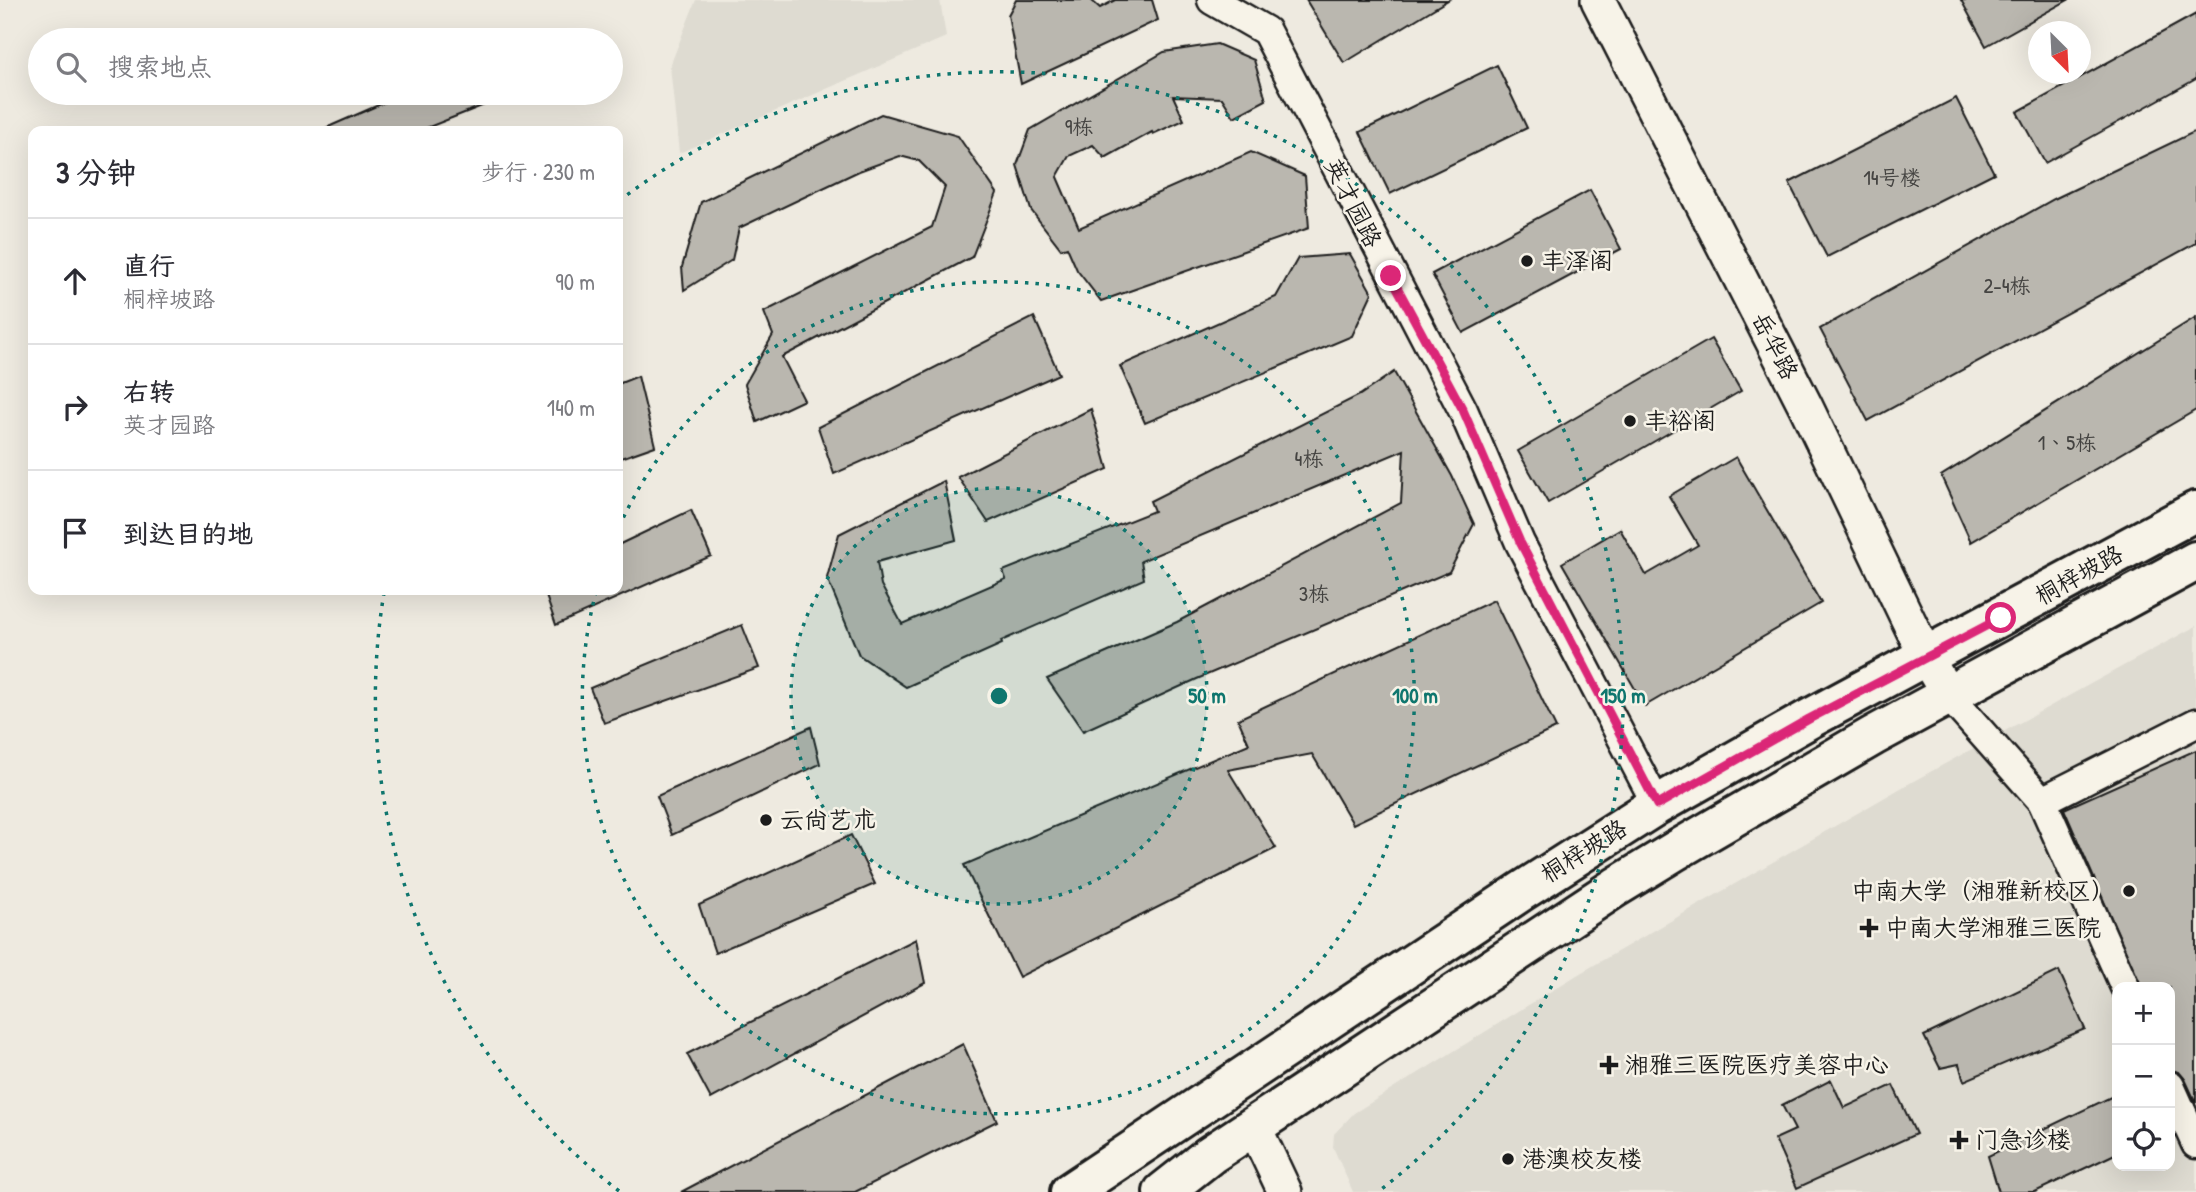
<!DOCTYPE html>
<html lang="zh">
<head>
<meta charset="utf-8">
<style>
  :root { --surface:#fff; --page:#f7f7f7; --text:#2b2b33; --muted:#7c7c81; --line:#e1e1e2 }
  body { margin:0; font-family:"Patrick Hand","LXGW WenKai TC",sans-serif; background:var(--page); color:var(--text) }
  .controls { position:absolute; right:21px; bottom:21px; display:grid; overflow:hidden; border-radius:14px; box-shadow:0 7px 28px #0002 }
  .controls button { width:63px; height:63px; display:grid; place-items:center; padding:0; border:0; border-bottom:2px solid var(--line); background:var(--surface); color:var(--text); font:35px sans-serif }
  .compass { position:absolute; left:2028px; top:21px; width:63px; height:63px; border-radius:50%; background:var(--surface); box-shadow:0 7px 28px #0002; rotate:156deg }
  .stop { position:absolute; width:21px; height:21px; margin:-16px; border:5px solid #db2777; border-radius:50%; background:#fff }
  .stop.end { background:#db2777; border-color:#fff; box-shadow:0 2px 7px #0008 }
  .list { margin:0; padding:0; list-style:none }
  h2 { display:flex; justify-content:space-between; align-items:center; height:91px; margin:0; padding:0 28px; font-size:30px }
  h2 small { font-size:23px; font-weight:400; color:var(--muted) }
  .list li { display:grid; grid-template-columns:46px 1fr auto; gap:21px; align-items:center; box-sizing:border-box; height:126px; padding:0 28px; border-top:2px solid var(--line) }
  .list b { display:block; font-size:26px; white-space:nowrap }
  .list p { margin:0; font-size:23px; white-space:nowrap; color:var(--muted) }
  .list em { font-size:23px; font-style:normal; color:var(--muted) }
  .icon { flex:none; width:38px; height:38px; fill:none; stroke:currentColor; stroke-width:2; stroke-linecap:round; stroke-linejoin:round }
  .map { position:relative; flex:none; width:2196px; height:1192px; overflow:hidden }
  .search { position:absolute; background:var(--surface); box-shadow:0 7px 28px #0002; left:28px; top:28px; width:595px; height:77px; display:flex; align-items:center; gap:18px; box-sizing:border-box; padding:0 24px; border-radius:38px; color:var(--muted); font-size:26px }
  .panel { position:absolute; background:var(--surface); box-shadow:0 7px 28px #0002; left:28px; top:126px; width:595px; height:469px; border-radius:14px }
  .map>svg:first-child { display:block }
  .built { fill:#dedbd1; fill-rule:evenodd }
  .building { fill:#bab7af; stroke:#1c1c1c; stroke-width:2 }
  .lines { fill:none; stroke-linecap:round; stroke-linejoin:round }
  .minor-casing { stroke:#1c1c1c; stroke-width:33 }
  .tertiary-casing { stroke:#1c1c1c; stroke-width:38 }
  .primary-casing { stroke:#1c1c1c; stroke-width:44 }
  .minor { stroke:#f7f3e8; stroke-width:28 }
  .tertiary { stroke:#f7f3e8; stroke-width:33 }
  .primary { stroke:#f7f3e8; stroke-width:38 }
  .route { stroke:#db2777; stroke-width:9 }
  .ring { fill:none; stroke:#0f766e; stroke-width:3.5; stroke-dasharray:3.5 7 }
  .poi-dot { fill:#1c1c1c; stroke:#f7f3e8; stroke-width:2.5 }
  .labels { text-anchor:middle; stroke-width:5; stroke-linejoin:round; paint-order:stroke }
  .number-label { font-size:21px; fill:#444341 }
  .street-label { font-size:24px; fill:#1c1c1c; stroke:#f7f3e8 }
  .poi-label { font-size:24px; fill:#1c1c1c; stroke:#f7f3e8; text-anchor:start }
  .centre { fill:#0f766e; stroke:#f7f3e8; stroke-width:3.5 }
  .ring-label { font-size:21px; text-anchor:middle; font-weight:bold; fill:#0f766e; stroke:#f7f3e8; stroke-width:5; stroke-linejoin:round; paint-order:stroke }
</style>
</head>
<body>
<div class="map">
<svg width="2196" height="1192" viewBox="0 0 2196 1192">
  <rect width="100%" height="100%" fill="#eeeae0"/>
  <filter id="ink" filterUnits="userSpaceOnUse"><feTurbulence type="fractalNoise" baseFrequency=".0143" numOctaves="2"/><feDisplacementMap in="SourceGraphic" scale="14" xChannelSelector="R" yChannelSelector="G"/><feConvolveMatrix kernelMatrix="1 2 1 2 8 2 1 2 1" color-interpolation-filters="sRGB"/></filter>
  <g filter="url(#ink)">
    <g class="built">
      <polygon points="696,0 940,0 946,37 679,153 670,66"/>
      <path d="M2196 626V1192H1353L1333 1147 1334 1134 1354 1113 1577 975 1901 788ZM2117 987H2170V1166H2117Z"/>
    </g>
    <g class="building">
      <polygon points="1016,0 1091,0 1100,8 1115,0 1152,0 1158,20 1021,84 1008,15"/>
      <polygon points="1306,0 1448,0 1344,63"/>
      <polygon points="1961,0 2068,0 1986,46"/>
      <polygon points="2196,14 2196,79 2045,163 2017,112"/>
      <polygon points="1217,44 1254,60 1266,100 1234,117 1222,98 1173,96 1184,120 1153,134 1152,132 1105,158 1093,145 1069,156 1057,177 1079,228 1251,152 1305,176 1309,228 1101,301 1077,270 1067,247 1061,249 1031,210 1017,165 1030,130 1164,52"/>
      <polygon points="1497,65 1527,128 1390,194 1360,132"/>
      <polygon points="406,93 512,93 512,94 419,131 319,131"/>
      <polygon points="1956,98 1994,173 1827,257 1789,183"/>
      <polygon points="881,114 958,136 997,193 972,257 782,357 804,400 757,422 745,384 773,335 764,312 932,227 945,187 919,161 900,156 859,171 739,228 732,260 684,290 682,267 701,202"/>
      <polygon points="2196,131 2196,243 1868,421 1820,329 2054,199"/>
      <polygon points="1590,190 1621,249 1463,333 1432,274"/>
      <polygon points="1350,254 1372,293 1352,336 1145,423 1120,366 1276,297 1298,258"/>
      <polygon points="1034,317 1059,374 834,474 818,427"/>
      <polygon points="2196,317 2196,410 1971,542 1941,476"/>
      <polygon points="1711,339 1741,391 1548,503 1518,451"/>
      <polygon points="1394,372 1452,476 1474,524 1449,572 1197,679 1083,731 1047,679 1177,622 1401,503 1404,450 1141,561 1144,579 1001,641 1002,644 906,687 859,655 827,578 839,534 944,481 956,540 877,562 881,585 902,624 1006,579 1003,571 1154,511 1150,501 1360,395"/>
      <polygon points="638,376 655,446 618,459 618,384"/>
      <polygon points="1091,409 1108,469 988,522 958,477"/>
      <polygon points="1736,457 1821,603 1645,706 1562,563 1620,529 1646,575 1698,545 1669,496"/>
      <polygon points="691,510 711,556 556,625 544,590 618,590 618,545"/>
      <polygon points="1494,600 1556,728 1353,824 1312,754 1228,770 1276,848 1019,977 964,865 1249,744 1238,719"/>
      <polygon points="742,625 759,668 604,723 590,688"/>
      <polygon points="811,727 820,764 672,835 657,796"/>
      <polygon points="2196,750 2196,1103 2185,1079 2179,1072 2170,1070 2170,987 2141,987 2064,809"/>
      <polygon points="851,835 875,884 715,953 699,905"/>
      <polygon points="916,939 925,983 711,1099 687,1054"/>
      <polygon points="2059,971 2085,1029 1964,1081 1959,1064 1940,1068 1924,1036"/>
      <polygon points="963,1044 997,1121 855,1192 681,1192"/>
      <polygon points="1831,1080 1844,1108 1893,1085 1916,1134 1797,1188 1775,1139 1795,1130 1782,1105"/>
      <polygon points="2117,1094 2117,1153 2035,1192 1999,1192 1988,1156"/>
    </g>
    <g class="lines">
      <g class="minor-casing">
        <g id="minor">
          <polyline points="1212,0 1266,31 1463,410 1520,543 1657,805"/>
          <polyline points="1948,695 2042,801 2125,987"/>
          <polyline points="2042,801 2196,723"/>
          <polyline points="2170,1086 2196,1144"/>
        </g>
      </g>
      <g class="tertiary-casing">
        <g id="tertiary">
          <polyline points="1598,0 1805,405 1926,657 1948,695"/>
          <polyline points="1254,1126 1285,1192"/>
        </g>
      </g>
      <g class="primary-casing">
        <g id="primary">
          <polyline points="1070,1192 1522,891 1657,805 1809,719 2196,511"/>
          <polyline points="1163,1192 1210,1155 1616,887 1675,851 1873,736 2196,561"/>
        </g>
      </g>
      <use href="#minor" class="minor"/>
      <use href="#tertiary" class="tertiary"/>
      <use href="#primary" class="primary"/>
    </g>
  </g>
  <g class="lines" filter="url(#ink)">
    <polyline class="route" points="1391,276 1463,410 1520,542 1657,805 1809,719 2001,618"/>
  </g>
  <circle cx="999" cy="696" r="208" fill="#0f766e" fill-opacity=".12"/>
  <g class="ring">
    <circle cx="999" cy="696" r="208"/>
    <path d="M619 527A416 416 0 1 1 596 592"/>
    <path d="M619 1191A624 624 0 0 1 384 593M619 201A624 624 0 1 1 1379 1191"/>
  </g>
  <g class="poi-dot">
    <circle cx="1527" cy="261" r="7"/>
    <circle cx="1630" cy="421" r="7"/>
    <circle cx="766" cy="820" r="7"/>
    <circle cx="2129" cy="891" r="7"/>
    <path d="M1865.5 917.5h7v7h7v7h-7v7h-7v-7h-7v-7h7z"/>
    <path d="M1605.5 1054.5h7v7h7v7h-7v7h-7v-7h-7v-7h7z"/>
    <path d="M1955.5 1129.5h7v7h7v7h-7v7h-7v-7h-7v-7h7z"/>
    <circle cx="1508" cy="1159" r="7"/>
  </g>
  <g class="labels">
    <g class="number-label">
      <text x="1079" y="134">9栋</text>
      <text x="1892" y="185">14号楼</text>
      <text x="2007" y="293">2-4栋</text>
      <text x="2067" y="450">1、5栋</text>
      <text x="1309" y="466">4栋</text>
      <text x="1314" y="601">3栋</text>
    </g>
    <g class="street-label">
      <text transform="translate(1353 203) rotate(63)" y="8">英才园路</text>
      <text transform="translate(1775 346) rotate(63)" y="8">岳华路</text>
      <text transform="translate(2079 575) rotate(-29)" y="8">桐梓坡路</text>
      <text transform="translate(1584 851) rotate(-32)" y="8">桐梓坡路</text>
    </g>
    <g class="poi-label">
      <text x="1541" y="269">丰泽阁</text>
      <text x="1644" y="429">丰裕阁</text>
      <text x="780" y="828">云尚艺术</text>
      <text x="2115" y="899" text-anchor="end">中南大学（湘雅新校区）</text>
      <text x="1885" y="936">中南大学湘雅三医院</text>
      <text x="1625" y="1073">湘雅三医院医疗美容中心</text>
      <text x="1975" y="1148">门急诊楼</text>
      <text x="1522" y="1167">港澳校友楼</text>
    </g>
  </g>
  <circle cx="999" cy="696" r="10" class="centre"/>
  <g class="ring-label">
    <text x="1207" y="703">50 m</text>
    <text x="1415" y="703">100 m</text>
    <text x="1623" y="703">150 m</text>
  </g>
</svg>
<div class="controls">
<button>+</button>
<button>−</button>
<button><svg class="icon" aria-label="locate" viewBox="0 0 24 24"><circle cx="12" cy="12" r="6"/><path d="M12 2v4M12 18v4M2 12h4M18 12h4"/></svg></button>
</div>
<svg class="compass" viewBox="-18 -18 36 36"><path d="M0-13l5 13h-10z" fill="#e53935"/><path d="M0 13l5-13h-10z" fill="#7c7c81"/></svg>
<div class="stop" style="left:2001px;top:618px"></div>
<div class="stop end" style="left:1391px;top:276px"></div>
<div class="search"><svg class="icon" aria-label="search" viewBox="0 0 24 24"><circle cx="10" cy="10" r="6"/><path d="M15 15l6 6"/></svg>搜索地点</div>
<section class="panel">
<h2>3 分钟<small>步行 · 230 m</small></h2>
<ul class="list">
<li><svg class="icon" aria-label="ahead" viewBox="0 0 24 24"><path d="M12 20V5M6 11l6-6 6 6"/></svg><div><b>直行</b><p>桐梓坡路</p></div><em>90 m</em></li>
<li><svg class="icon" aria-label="right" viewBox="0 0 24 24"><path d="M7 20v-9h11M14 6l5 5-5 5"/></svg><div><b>右转</b><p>英才园路</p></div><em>140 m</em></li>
<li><svg class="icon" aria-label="arrive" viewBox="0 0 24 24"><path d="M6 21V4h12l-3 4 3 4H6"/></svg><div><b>到达目的地</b></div></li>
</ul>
</section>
</div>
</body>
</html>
